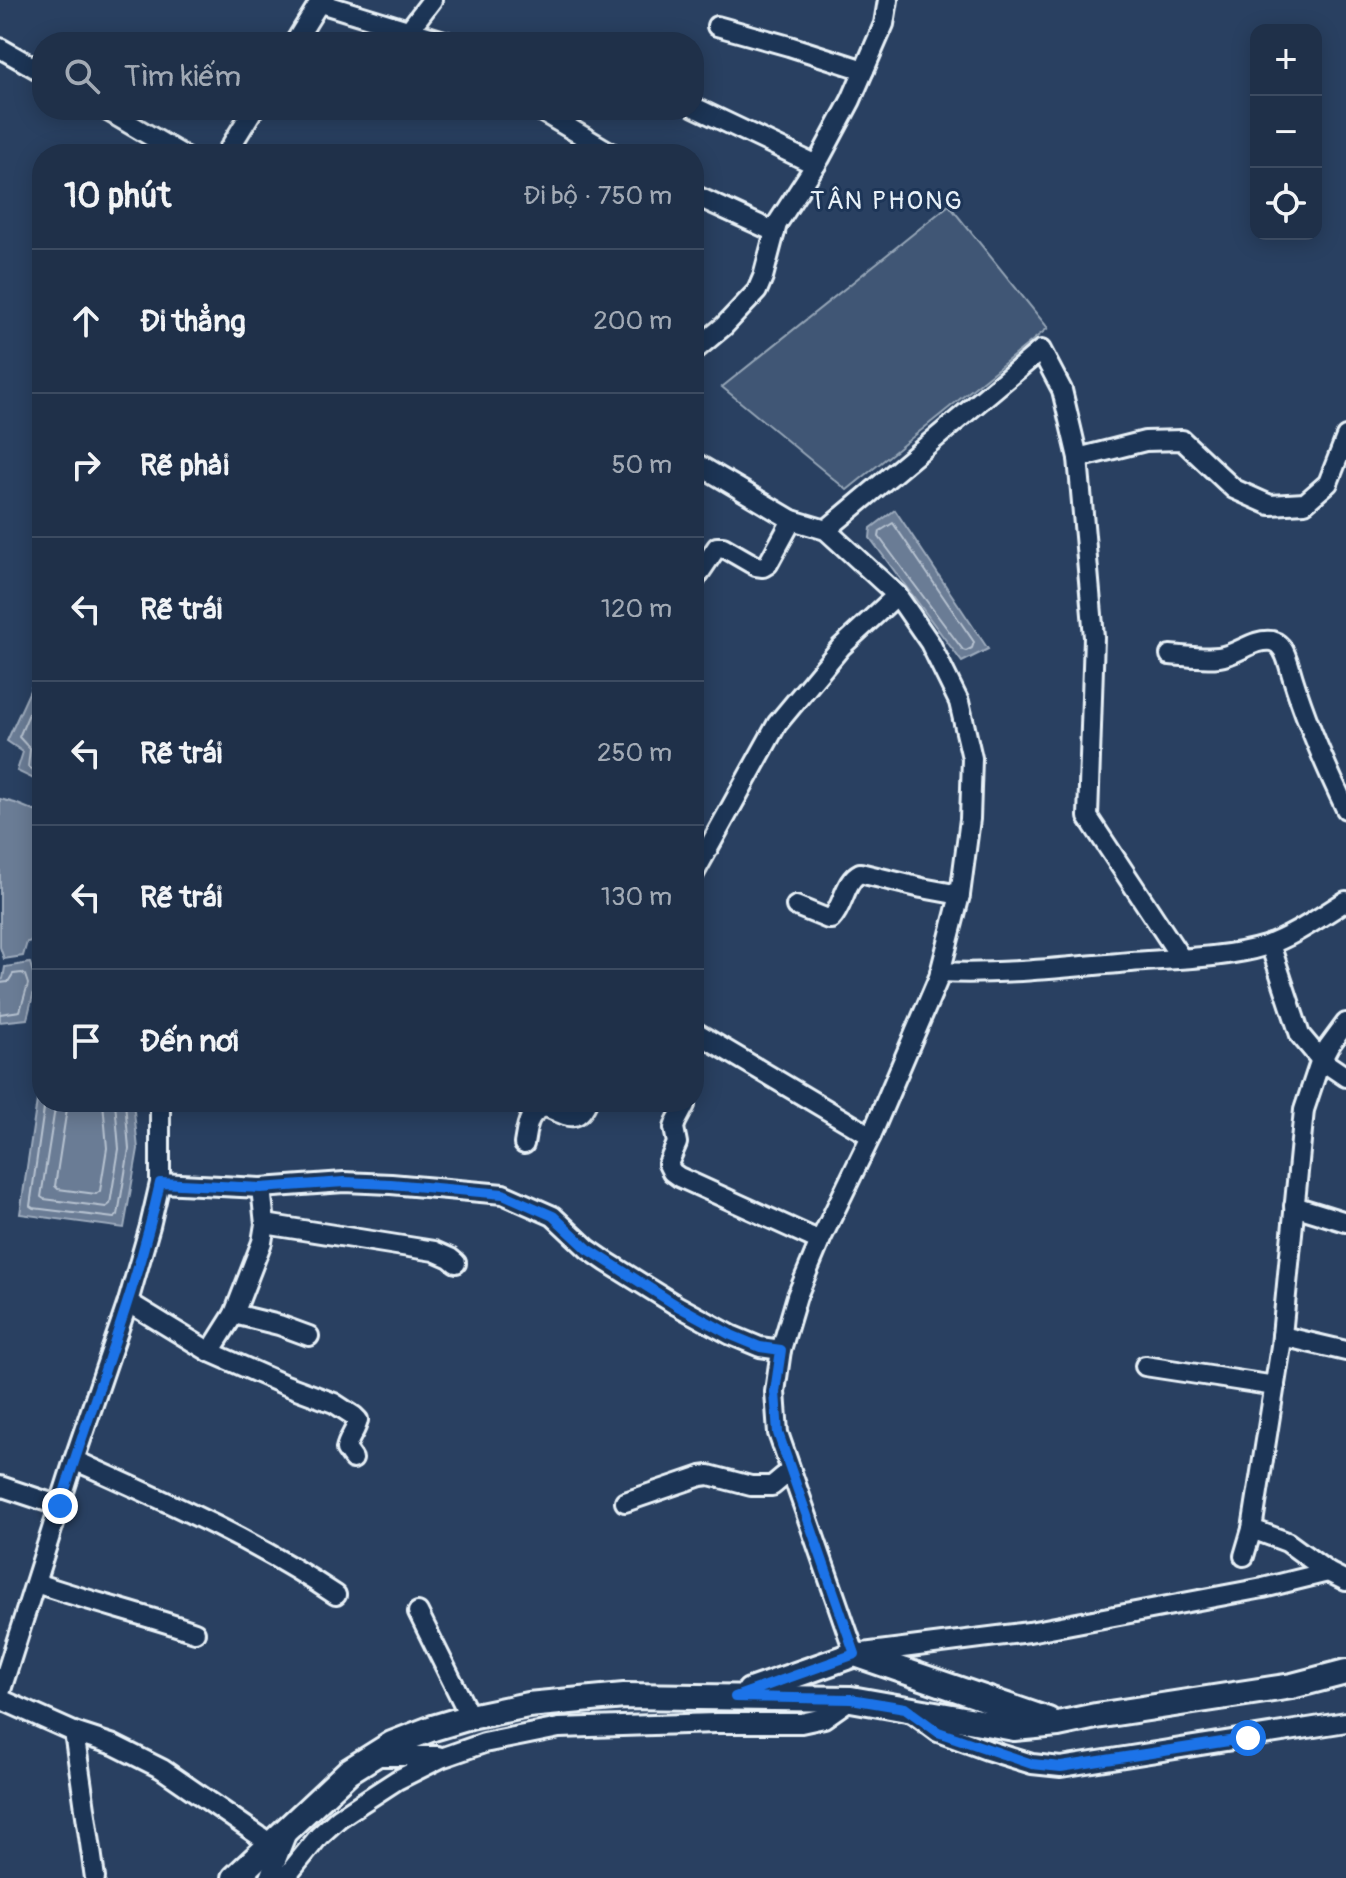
<!DOCTYPE html>
<html lang="vi">
<head>
<meta charset="utf-8">
<style>
  :root { --surface:#1f3049; --page:#273850; --text:#f1f3f6; --muted:#a1a9b4; --line:#3c4b61 }
  body { margin:0; font-family:Pangolin,sans-serif; background:var(--page); color:var(--text) }
  .controls { position:absolute; right:24px; top:24px; display:grid; overflow:hidden; border-radius:16px; box-shadow:0 4px 20px #0003 }
  .controls button { width:72px; height:72px; display:grid; place-items:center; padding:0; border:0; border-bottom:2px solid var(--line); background:var(--surface); color:var(--text); font:40px sans-serif }
  .stop { position:absolute; width:24px; height:24px; margin:-18px; border:6px solid #1a73e8; border-radius:50%; background:#fff }
  .stop.end { background:#1a73e8; border-color:#fff; box-shadow:0 2px 8px #0008 }
  .list { margin:0; padding:0; list-style:none }
  h2 { display:flex; justify-content:space-between; align-items:center; height:104px; margin:0; padding:0 32px; font-size:34px }
  h2 small { font-size:26px; font-weight:400; color:var(--muted) }
  .list li { display:grid; grid-template-columns:52px 1fr auto; gap:24px; align-items:center; box-sizing:border-box; height:144px; padding:0 32px; border-top:2px solid var(--line) }
  .list b { display:block; font-size:30px; white-space:nowrap }
  .list em { font-size:26px; font-style:normal; color:var(--muted) }
  .icon { flex:none; width:44px; height:44px; fill:none; stroke:currentColor; stroke-width:2; stroke-linecap:round; stroke-linejoin:round }
  .map { position:relative; flex:none; width:1346px; height:1878px; overflow:hidden }
  .search { position:absolute; background:var(--surface); box-shadow:0 4px 20px #0003; left:32px; top:32px; width:672px; height:88px; display:flex; align-items:center; gap:20px; box-sizing:border-box; padding:0 28px; border-radius:32px; color:var(--muted); font-size:30px }
  .panel { position:absolute; background:var(--surface); box-shadow:0 4px 20px #0003; left:32px; top:144px; width:672px; height:968px; border-radius:32px }
  .map>svg:first-child { display:block }
  .green { fill:#415774; stroke:#94a4b6; stroke-width:2 }
  .water { fill:#6b7c95; stroke:#9dabbd; stroke-width:2 }
  .lines { fill:none; stroke-linecap:round; stroke-linejoin:round }
  .shore { stroke:#b6c2d0; stroke-width:2 }
  .minor-casing { stroke:#e8f1f8; stroke-width:24 }
  .major-casing { stroke:#e8f1f8; stroke-width:30 }
  .minor { stroke:#1d3557; stroke-width:18 }
  .major { stroke:#1d3557; stroke-width:24 }
  .route { stroke:#1a73e8; stroke-width:10 }
  .labels { text-anchor:middle; stroke-width:6; stroke-linejoin:round; paint-order:stroke }
  .quarter-label { font-size:26px; letter-spacing:2px; fill:#e8f1f8; stroke:#1d3557 }
</style>
</head>
<body>
<div class="map">
<svg width="1346" height="1878" viewBox="0 0 1346 1878">
  <rect width="100%" height="100%" fill="#294061"/>
  <filter id="ink" filterUnits="userSpaceOnUse"><feTurbulence type="fractalNoise" baseFrequency=".0125" numOctaves="2"/><feDisplacementMap in="SourceGraphic" scale="16" xChannelSelector="R" yChannelSelector="G"/><feConvolveMatrix kernelMatrix="1 2 1 2 8 2 1 2 1" color-interpolation-filters="sRGB"/></filter>
  <g filter="url(#ink)">
    <polygon class="green" points="949,205 1048,328 847,490 722,387"/>
    <g class="water">
      <polygon points="895,510 988,649 962,662 870,538 871,528"/>
      <polygon points="42,664 42,783 17,771 23,752 7,741"/>
      <polygon points="0,799 15,803 42,814 42,939 27,942 23,956 4,959 0,947"/>
      <polygon points="30,963 36,983 27,1019 0,1022 0,980 3,979 5,967"/>
      <polygon points="41,1074 42,1102 133,1102 138,1149 124,1228 20,1214"/>
    </g>
    <g class="lines">
      <g class="shore">
        <polygon points="893,523 974,642 972,648 966,651 963,650 879,537 880,531"/>
        <polyline points="42,683 19,737 30,749 28,767 42,775"/>
        <polyline points="0,983 8,982 13,974 22,973 25,975 28,984 20,1011 0,1014"/>
        <polyline points="45,1102 30,1206 33,1208 114,1218 118,1215 129,1149 125,1102"/>
        <polyline points="56,1102 41,1197 44,1199 106,1207 110,1204 119,1149 115,1102"/>
        <polyline points="68,1102 55,1186 58,1189 96,1194 100,1191 107,1148 103,1102"/>
      </g>
      <g class="minor-casing">
        <g id="minor">
          <polyline points="320,3 447,42"/>
          <polyline points="717,26 789,46 864,70"/>
          <polyline points="409,30 432,0"/>
          <polyline points="295,42 321,0"/>
          <polyline points="0,48 42,72"/>
          <polyline points="694,107 816,165"/>
          <polyline points="106,110 181,154"/>
          <polyline points="539,110 613,154"/>
          <polyline points="226,154 253,110"/>
          <polyline points="694,195 775,232"/>
          <polyline points="694,351 724,326 757,291 763,277 777,224 820,158 851,100 884,24 888,0"/>
          <polyline points="1078,458 1145,441 1182,440 1234,489 1270,505 1305,503 1328,483 1346,437"/>
          <polyline points="694,462 792,520 826,530 897,595 930,643 959,702 972,758 970,819 960,895 939,977 871,1136 820,1241 797,1296 781,1350 775,1392 778,1433 855,1654 1029,1632 1263,1588 1328,1572 1346,1581"/>
          <polyline points="826,530 1041,350 1062,390 1078,458 1094,637 1088,817 1181,958"/>
          <polyline points="694,581 717,547 723,547 756,566 763,567 768,564 792,520"/>
          <path d="M1170 655C1186 656 1203 659 1219 657 1237 655 1254 638 1272 641 1283 644 1286 656 1289 665 1303 715 1324 763 1346 809"/>
          <polyline points="694,874 777,724 841,647 897,595"/>
          <path d="M796 906 828 919H831C844 906 844 881 860 873L922 888 960 895"/>
          <polyline points="1270,944 1300,1035 1321,1060 1346,1077"/>
          <path d="M940 972C1003 975 1067 967 1131 962 1171 959 1227 958 1265 946 1294 936 1320 917 1346 901"/>
          <polyline points="694,1031 871,1136"/>
          <polyline points="685,1105 676,1122 674,1128 677,1143 668,1164 672,1172 679,1177 820,1241"/>
          <path d="M524 1144C527 1128 527 1111 546 1107 565 1114 576 1126 587 1102"/>
          <polyline points="160,1183 261,1188 344,1182 391,1184 503,1194 553,1216 588,1249 607,1262 676,1305 731,1335 760,1347 781,1350"/>
          <polyline points="1294,1206 1346,1222"/>
          <polyline points="265,1224 434,1251 450,1258 456,1263"/>
          <path d="M128 1302 210 1352 283 1384 334 1403 354 1416 358 1420C356 1431 348 1438 346 1449L353 1459"/>
          <polyline points="234,1314 279,1325 309,1336"/>
          <polyline points="1282,1336 1346,1351"/>
          <polyline points="210,1352 234,1314 262,1242 265,1224 261,1188"/>
          <polyline points="1145,1366 1275,1386"/>
          <path d="M74 1460C163 1500 255 1540 336 1595"/>
          <polyline points="0,1486 60,1506"/>
          <polyline points="625,1502 701,1476 709,1475 751,1486 772,1486 790,1471"/>
          <polyline points="1244,1556 1252,1529"/>
          <polyline points="1328,1572 1287,1542 1252,1529 1281,1346 1304,1110 1319,1065 1329,1046 1346,1023"/>
          <path d="M36 1583C88 1601 142 1614 195 1632"/>
          <polyline points="418,1612 470,1717"/>
          <polyline points="0,1693 74,1460 128,1302 150,1226 160,1183 160,1102"/>
          <polyline points="0,1699 74,1732 95,1878"/>
          <polyline points="911,1712 938,1732 987,1750 1032,1764 1061,1767 1346,1722"/>
          <polyline points="74,1732 114,1745 162,1769 271,1844"/>
          <polyline points="374,1756 438,1756"/>
          <polyline points="269,1878 287,1832"/>
          <polyline points="285,1878 319,1836 339,1818 360,1804 397,1780 441,1758 484,1743 559,1728 716,1723 801,1723 824,1718 851,1699"/>
        </g>
      </g>
      <g class="major-casing">
        <g id="major">
          <polyline points="750,1691 855,1654 1048,1720"/>
          <polyline points="235,1878 349,1771 392,1744 433,1728 470,1717 528,1705 624,1696 851,1699 1014,1728 1058,1724 1096,1716 1292,1686 1346,1672"/>
        </g>
      </g>
      <use href="#minor" class="minor"/>
      <use href="#major" class="major"/>
    </g>
  </g>
  <g class="lines" filter="url(#ink)">
    <path class="route" d="M60 1506C93 1398 136 1293 160 1183L261 1188 344 1182 391 1184 503 1194 553 1216 588 1249 676 1305 731 1335 760 1347 781 1350 775 1392 778 1433 855 1654 735 1697 851 1699 905 1708 938 1732 1032 1764 1061 1767 1248 1738"/>
  </g>
  <g class="labels">
    <g class="quarter-label">
      <text x="887" y="209">TÂN PHONG</text>
    </g>
  </g>
</svg>
<div class="controls">
<button>+</button>
<button>−</button>
<button><svg class="icon" aria-label="locate" viewBox="0 0 24 24"><circle cx="12" cy="12" r="6"/><path d="M12 2v4M12 18v4M2 12h4M18 12h4"/></svg></button>
</div>
<div class="stop" style="left:1248px;top:1738px"></div>
<div class="stop end" style="left:60px;top:1506px"></div>
<div class="search"><svg class="icon" aria-label="search" viewBox="0 0 24 24"><circle cx="10" cy="10" r="6"/><path d="M15 15l6 6"/></svg>Tìm kiếm</div>
<section class="panel">
<h2>10 phút<small>Đi bộ · 750 m</small></h2>
<ul class="list">
<li><svg class="icon" aria-label="ahead" viewBox="0 0 24 24"><path d="M12 20V5M6 11l6-6 6 6"/></svg><div><b>Đi thẳng</b></div><em>200 m</em></li>
<li><svg class="icon" aria-label="right" viewBox="0 0 24 24"><path d="M7 20v-9h11M14 6l5 5-5 5"/></svg><div><b>Rẽ phải</b></div><em>50 m</em></li>
<li><svg class="icon" aria-label="left" viewBox="0 0 24 24"><path d="M17 20v-9H6M10 6l-5 5 5 5"/></svg><div><b>Rẽ trái</b></div><em>120 m</em></li>
<li><svg class="icon" aria-label="left" viewBox="0 0 24 24"><path d="M17 20v-9H6M10 6l-5 5 5 5"/></svg><div><b>Rẽ trái</b></div><em>250 m</em></li>
<li><svg class="icon" aria-label="left" viewBox="0 0 24 24"><path d="M17 20v-9H6M10 6l-5 5 5 5"/></svg><div><b>Rẽ trái</b></div><em>130 m</em></li>
<li><svg class="icon" aria-label="arrive" viewBox="0 0 24 24"><path d="M6 21V4h12l-3 4 3 4H6"/></svg><div><b>Đến nơi</b></div></li>
</ul>
</section>
</div>
</body>
</html>
